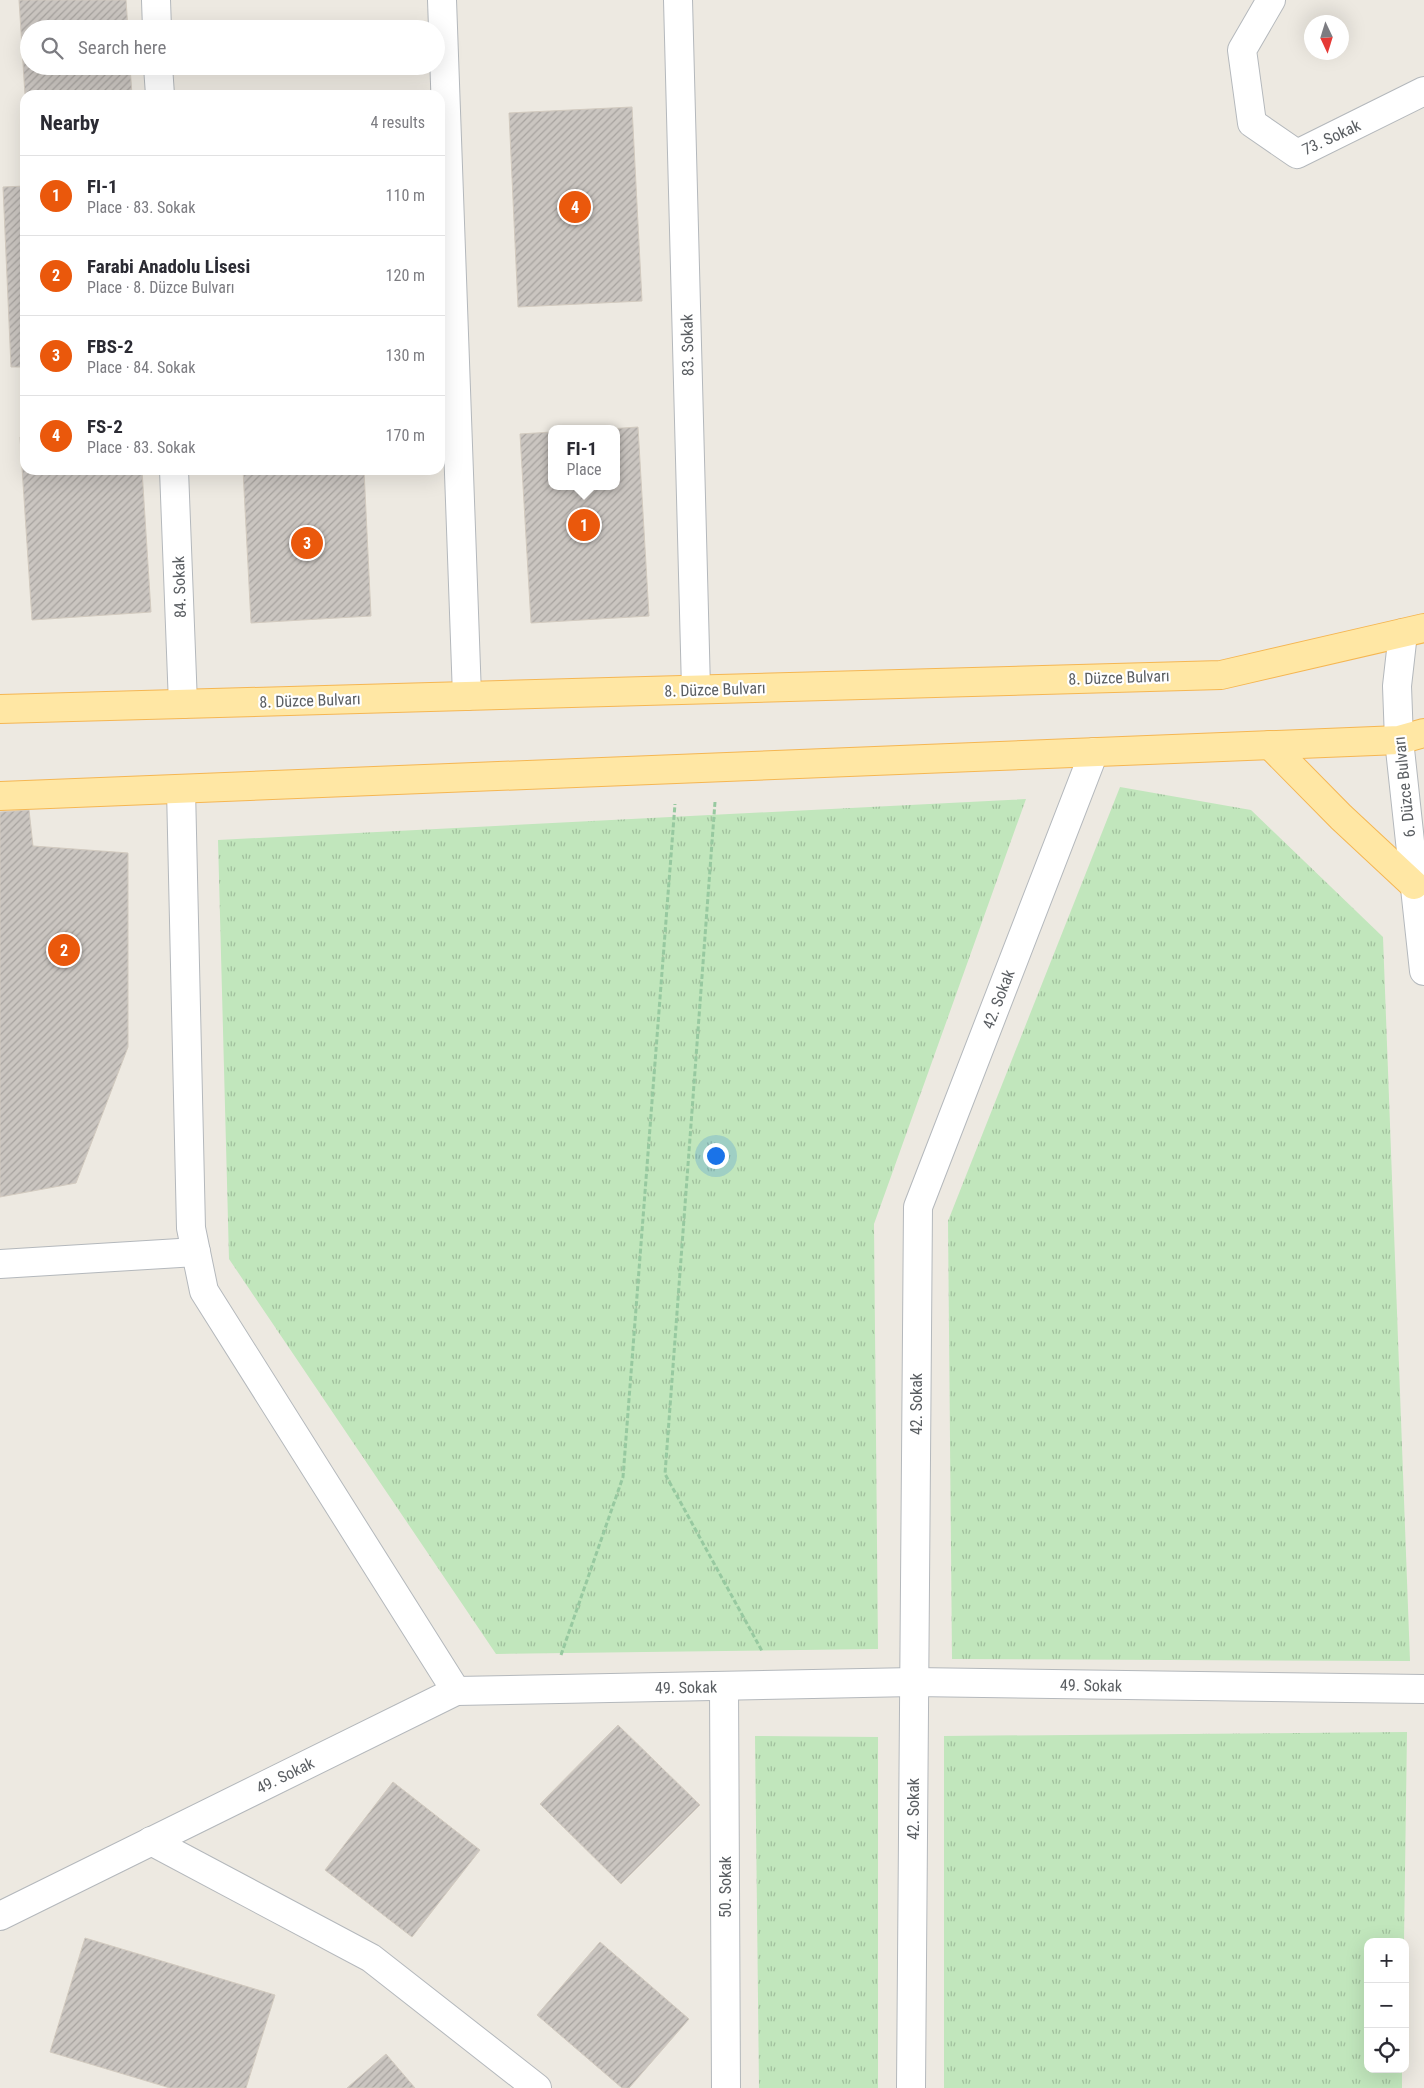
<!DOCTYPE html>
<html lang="en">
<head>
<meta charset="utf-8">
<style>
  :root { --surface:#fff; --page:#f2f2f3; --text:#2b2b33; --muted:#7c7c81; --line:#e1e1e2; --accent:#ea580c }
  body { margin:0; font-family:"Roboto Condensed",sans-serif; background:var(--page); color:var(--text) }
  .controls { position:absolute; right:15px; bottom:15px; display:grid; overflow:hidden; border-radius:10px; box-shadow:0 5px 20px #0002 }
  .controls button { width:45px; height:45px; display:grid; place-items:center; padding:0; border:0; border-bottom:1px solid var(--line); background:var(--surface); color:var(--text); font:25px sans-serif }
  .compass { position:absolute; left:1304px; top:15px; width:45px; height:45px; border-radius:50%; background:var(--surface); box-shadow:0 5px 20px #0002; rotate:176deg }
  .you { position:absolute; left:715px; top:1155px; width:18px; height:18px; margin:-12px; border:4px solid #fff; border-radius:50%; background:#1a73e8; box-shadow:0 0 0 8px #1a73e833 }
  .badge { display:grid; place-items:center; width:32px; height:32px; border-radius:50%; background:var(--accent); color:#fff; font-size:16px; font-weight:700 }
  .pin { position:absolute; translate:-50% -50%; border:2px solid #fff; box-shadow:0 1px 5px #0006 }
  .popup { position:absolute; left:548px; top:425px; width:72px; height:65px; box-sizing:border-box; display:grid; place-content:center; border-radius:10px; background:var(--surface); filter:drop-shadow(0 1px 4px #0005); font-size:16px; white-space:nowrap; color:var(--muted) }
  .popup b { font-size:19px; color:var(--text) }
  .popup::after { content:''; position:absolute; left:50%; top:100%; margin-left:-10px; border:10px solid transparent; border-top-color:var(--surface) }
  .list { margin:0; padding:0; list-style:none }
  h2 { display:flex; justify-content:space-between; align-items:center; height:65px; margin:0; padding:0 20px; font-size:21px }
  h2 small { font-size:16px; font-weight:400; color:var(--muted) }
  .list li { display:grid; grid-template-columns:32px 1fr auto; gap:15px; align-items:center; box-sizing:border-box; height:80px; padding:0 20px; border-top:1px solid var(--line) }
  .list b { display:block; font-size:19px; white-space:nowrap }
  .list p { margin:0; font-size:16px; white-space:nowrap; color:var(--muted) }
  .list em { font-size:16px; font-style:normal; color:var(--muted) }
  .icon { flex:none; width:28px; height:28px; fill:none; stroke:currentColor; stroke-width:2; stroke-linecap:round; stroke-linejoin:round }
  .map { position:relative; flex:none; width:1424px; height:2088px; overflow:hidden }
  .search { position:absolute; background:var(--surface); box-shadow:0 5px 20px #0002; left:20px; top:20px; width:425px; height:55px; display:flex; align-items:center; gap:12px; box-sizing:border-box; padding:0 18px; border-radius:28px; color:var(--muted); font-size:19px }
  .panel { position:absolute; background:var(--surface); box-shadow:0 5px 20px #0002; left:20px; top:90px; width:425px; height:385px; border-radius:15px }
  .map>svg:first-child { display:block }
  .park { fill:url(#park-tufts) }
  .building { fill:url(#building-hatch); stroke:#d2cabf }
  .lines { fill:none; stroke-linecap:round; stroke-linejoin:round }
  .minor-casing { stroke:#b4b8bc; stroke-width:30 }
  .tertiary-casing { stroke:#b4b8bc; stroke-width:30 }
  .primary-casing { stroke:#f5b652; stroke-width:30 }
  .path { stroke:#97c9a0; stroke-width:3; stroke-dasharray:5 2.5; stroke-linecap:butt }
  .minor { stroke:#fff; stroke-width:28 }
  .tertiary { stroke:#fff; stroke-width:28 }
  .primary { stroke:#ffe7a4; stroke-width:28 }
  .labels { text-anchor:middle; stroke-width:4.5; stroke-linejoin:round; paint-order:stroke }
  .street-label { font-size:16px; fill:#5a5e62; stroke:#fff }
</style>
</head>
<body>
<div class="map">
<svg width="1424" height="2088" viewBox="0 0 1424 2088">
  <defs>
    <pattern id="park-tufts" width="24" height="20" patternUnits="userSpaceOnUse" patternTransform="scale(1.25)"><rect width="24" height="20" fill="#c1e6bc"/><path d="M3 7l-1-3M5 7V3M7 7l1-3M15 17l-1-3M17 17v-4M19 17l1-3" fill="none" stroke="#a0be9c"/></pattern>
    <pattern id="building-hatch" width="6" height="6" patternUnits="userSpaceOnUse" patternTransform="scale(1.25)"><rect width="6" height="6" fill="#cac5c0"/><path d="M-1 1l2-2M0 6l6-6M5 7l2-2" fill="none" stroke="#a7a39f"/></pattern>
  </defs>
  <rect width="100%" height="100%" fill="#ede9e1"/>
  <g class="park">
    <polygon points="1120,787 1251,810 1383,937 1410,1661 952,1659 948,1221"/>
    <polygon points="1026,799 874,1224 878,1649 496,1654 229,1259 218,840"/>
    <polygon points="1407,1732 1404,1942 1368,1942 1368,2069 1402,2069 1402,2088 944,2088 944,1736"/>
    <polygon points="755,1736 878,1737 878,2088 759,2088"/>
  </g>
  <g class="building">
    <polygon points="19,0 126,0 128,29 29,29 29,66 130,66 132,95 25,95"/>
    <polygon points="632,107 642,301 518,307 509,113"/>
    <polygon points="25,186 25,367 11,367 3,187"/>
    <polygon points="638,427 649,616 531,623 520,434 552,432 552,486 616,486 616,429 609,429"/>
    <polygon points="20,437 25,437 25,470 142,470 151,612 32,620"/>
    <polygon points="243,470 364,470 371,616 251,623"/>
    <polygon points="29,810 33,846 128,853 128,1047 76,1183 0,1197 0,812"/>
    <polygon points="618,1725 700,1805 621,1884 540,1804"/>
    <polygon points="393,1782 480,1850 412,1937 325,1870"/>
    <polygon points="85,1938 275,1995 246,2088 170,2088 50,2052"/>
    <polygon points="600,1942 689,2019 629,2088 622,2088 537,2015"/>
    <polygon points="386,2054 415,2088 347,2088"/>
  </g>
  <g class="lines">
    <g class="minor-casing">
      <g id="minor">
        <polyline points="156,0 157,29"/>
        <polyline points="442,0 467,696"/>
        <polyline points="678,0 696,689"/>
        <polyline points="1271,0 1242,50 1252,123 1297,154 1424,91"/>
        <polyline points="158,66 160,95"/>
        <polyline points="174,470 183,704"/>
        <polyline points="181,789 191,1228 204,1291 456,1691"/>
        <polyline points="0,1264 196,1252"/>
        <polyline points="724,1686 726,2088"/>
        <polyline points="151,1841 371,1958 537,2088"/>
        <polyline points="0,1916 456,1691 914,1682 1424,1689"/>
        <polyline points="911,2088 918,1207 1094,752"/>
      </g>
    </g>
    <g class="tertiary-casing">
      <polyline id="tertiary" points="1403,633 1397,686 1399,740 1424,971"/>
    </g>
    <g class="primary-casing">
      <g id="primary">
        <polyline points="0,709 1221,675 1424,628"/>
        <polyline points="1270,745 1341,817 1414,885"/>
        <polyline points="0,796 1399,740 1424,733"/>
      </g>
    </g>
    <g class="path">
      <polyline points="715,802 665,1474 762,1651"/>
      <polyline points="561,1655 623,1477 675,804"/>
    </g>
    <use href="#minor" class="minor"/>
    <use href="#tertiary" class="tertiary"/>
    <use href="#primary" class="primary"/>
  </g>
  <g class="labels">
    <g class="street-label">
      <text transform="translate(1331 137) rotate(-25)" y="6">73. Sokak</text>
      <text transform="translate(687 345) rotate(-91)" y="6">83. Sokak</text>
      <text transform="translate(179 587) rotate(-92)" y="6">84. Sokak</text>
      <text transform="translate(1119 677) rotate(-2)" y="6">8. Düzce Bulvarı</text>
      <text transform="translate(715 689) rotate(-2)" y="6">8. Düzce Bulvarı</text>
      <text transform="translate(310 700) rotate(-2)" y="6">8. Düzce Bulvarı</text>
      <text transform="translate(1404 787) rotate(-96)" y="6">6. Düzce Bulvarı</text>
      <text transform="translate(998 999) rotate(-69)" y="6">42. Sokak</text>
      <text transform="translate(916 1404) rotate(-90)" y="6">42. Sokak</text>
      <text transform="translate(1091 1685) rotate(1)" y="6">49. Sokak</text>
      <text transform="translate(686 1687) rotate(-1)" y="6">49. Sokak</text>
      <text transform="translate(285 1775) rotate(-26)" y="6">49. Sokak</text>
      <text transform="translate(913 1809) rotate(-90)" y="6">42. Sokak</text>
      <text transform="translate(725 1887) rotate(-90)" y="6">50. Sokak</text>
    </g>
  </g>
</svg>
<div class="controls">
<button>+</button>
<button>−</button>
<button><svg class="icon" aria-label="locate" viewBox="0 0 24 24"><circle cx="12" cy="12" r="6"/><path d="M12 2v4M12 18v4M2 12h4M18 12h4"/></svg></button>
</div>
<svg class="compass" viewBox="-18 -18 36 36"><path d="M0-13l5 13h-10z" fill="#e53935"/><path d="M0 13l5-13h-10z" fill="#7c7c81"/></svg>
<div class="you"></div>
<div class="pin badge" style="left:584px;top:525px">1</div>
<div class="popup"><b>FI-1</b>Place</div>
<div class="pin badge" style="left:64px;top:950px">2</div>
<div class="pin badge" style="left:307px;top:543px">3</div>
<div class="pin badge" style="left:575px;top:207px">4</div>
<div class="search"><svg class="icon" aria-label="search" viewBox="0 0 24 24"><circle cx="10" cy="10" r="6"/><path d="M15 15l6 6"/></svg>Search here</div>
<section class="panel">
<h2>Nearby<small>4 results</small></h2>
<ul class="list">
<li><span class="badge">1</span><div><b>FI-1</b><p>Place · 83. Sokak</p></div><em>110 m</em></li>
<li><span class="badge">2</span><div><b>Farabi Anadolu Lİsesi</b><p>Place · 8. Düzce Bulvarı</p></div><em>120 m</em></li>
<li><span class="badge">3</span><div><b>FBS-2</b><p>Place · 84. Sokak</p></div><em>130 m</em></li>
<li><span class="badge">4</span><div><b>FS-2</b><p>Place · 83. Sokak</p></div><em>170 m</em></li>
</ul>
</section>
</div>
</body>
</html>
